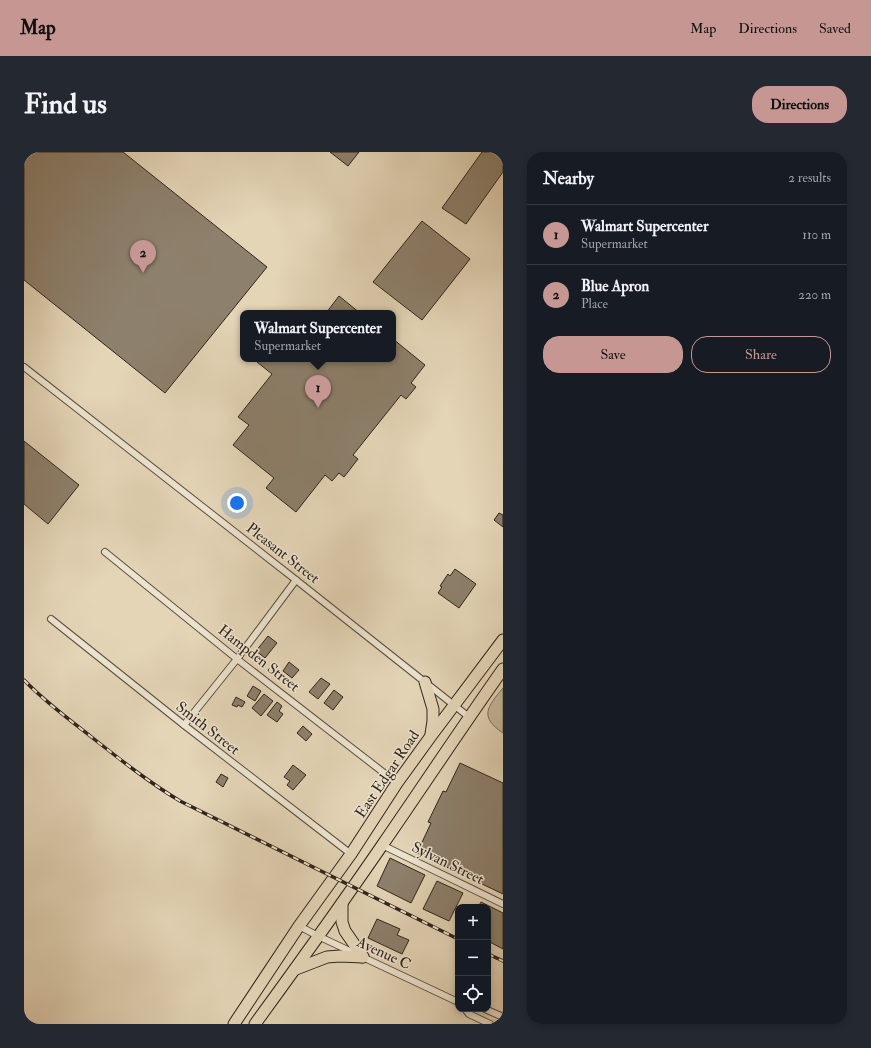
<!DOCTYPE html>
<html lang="en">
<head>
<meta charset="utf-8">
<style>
  :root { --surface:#171b24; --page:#242831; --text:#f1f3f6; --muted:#9ea1a6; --line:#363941; --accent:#c59692 }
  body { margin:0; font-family:"IM FELL Double Pica",serif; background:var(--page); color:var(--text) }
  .controls { position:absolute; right:12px; bottom:12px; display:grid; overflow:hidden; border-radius:8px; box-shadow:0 2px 6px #0003 }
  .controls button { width:36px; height:36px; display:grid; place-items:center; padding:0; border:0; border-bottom:1px solid var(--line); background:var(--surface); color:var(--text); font:20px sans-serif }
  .you { position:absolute; left:213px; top:351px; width:14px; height:14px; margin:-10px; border:3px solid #fff; border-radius:50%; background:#1a73e8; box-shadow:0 0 0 6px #1a73e833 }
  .badge { display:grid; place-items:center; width:26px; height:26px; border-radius:50%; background:var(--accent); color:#111; font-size:13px; font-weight:700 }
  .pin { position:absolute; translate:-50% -33px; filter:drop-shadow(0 1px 2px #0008) }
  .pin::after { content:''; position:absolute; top:21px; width:14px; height:12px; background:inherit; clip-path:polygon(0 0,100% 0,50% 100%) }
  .popup { position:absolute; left:216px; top:158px; width:156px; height:52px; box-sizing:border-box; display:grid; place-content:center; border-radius:8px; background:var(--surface); filter:drop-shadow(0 1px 3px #0005); font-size:13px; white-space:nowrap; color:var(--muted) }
  .popup b { font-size:15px; color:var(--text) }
  .popup::after { content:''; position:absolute; left:50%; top:100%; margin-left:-8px; border:8px solid transparent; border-top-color:var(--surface) }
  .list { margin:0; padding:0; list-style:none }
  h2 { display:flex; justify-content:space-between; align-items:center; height:52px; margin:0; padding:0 16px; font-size:17px }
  h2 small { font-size:13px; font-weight:400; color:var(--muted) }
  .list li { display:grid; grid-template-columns:26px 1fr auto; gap:12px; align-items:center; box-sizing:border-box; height:60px; padding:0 16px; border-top:1px solid var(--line) }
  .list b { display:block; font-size:15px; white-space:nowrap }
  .list p { margin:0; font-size:13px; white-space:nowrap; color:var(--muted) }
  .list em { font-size:13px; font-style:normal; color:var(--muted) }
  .actions { display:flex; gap:8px; padding:12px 16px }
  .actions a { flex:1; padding:9px 0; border:1px solid var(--accent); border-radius:16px; text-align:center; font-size:14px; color:var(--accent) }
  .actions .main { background:var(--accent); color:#111 }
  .icon { flex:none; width:22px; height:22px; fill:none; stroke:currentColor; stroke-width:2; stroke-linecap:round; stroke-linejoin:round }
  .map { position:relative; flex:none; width:479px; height:872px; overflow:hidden; border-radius:16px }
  header { display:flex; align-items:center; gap:24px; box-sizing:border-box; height:56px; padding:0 20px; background:var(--accent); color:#111 }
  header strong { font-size:19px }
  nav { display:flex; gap:22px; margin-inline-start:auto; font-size:14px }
  .intro { display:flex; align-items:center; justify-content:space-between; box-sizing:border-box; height:96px; padding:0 24px }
  h1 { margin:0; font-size:28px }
  .button { padding:10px 18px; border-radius:16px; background:var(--accent); color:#111; font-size:14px; font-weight:700 }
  main { display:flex; gap:24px; padding:0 24px }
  aside { flex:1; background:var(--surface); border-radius:16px; box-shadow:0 2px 6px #0003 }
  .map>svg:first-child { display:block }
  .green { fill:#c5b79c; stroke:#7a6e5c }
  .building { fill:#8d806c; stroke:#2f241b }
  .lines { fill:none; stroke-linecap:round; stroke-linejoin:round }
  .street-casing { stroke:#5c5042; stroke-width:8 }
  .highway-casing { stroke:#2f241b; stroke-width:13 }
  .street { stroke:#ede4d0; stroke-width:6 }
  .highway { stroke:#e4d5b7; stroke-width:11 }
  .rail-casing { stroke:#2f241b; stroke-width:3.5 }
  .rail { stroke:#ede4d0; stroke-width:2; stroke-dasharray:6; stroke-linecap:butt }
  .labels { text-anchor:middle; stroke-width:3; stroke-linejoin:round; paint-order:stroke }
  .street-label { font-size:15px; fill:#2f241b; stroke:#ede4d0 }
</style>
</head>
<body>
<header>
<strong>Map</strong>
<nav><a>Map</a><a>Directions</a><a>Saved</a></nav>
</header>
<div class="intro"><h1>Find us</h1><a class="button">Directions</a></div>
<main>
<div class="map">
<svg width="479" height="872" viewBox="0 0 479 872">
  <rect width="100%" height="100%" fill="#e4d5b7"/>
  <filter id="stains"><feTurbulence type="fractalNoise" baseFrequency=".005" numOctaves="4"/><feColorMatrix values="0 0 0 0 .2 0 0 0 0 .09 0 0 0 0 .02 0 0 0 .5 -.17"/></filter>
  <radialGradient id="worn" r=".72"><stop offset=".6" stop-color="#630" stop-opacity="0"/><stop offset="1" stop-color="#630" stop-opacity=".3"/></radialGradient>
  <path class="green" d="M479 536V581C455 565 463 555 479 536Z"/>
  <g class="building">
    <polygon points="0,0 99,0 243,115 141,241 0,128"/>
    <polygon points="306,0 335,0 324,14"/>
    <polygon points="458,0 479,0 479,20 442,72 418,56"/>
    <polygon points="398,69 446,107 398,168 349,130"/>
    <polygon points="315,144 336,161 302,161"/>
    <polygon points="369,187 401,213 387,231 392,235 382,247 377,243 329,303 334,307 320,325 315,321 308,329 301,323 272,360 242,336 250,326 209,293 225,273 214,265 248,222 233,210 236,207 369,207"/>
    <polygon points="0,289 55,333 24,372 0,352"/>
    <polygon points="475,361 479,363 479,375 470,368"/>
    <polygon points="431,417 452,432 435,456 414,441 418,435 416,434 424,422 426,424"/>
    <polygon points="244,484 253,491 241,506 232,499"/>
    <polygon points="265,510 275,518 268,526 259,519"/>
    <polygon points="297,526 306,532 294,547 285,540"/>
    <polygon points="229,534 237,539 231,549 223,544"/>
    <polygon points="310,538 319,545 309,558 300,551"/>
    <polygon points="240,542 249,549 237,564 228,556"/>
    <polygon points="212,545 221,550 218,555 214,553 213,555 208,553"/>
    <polygon points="253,550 258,554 255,559 259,562 253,570 243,563"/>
    <polygon points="279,574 288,582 282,589 273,581"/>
    <polygon points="436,611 479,631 479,742 393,701 407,671 404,670 419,639 422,640"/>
    <polygon points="269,613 282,623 269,638 263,633 266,629 260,625"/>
    <polygon points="197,622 204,626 199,635 192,630"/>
    <polygon points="366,706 401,723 387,751 353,734"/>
    <polygon points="413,729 439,741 425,769 399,757"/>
    <polygon points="457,750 479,761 479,797 464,789 464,755 454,755"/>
    <polygon points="353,767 376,777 373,783 385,788 378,802 344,786"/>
  </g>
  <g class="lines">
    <g class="street-casing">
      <g id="street">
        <polyline points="0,215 272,428 445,565"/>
        <polyline points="81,400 213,507 373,631"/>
        <polyline points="27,467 160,573 327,702"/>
        <polyline points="160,573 213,507 272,428"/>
        <polyline points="358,693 479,752"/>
        <polyline points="275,774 294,784 434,850"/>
        <polyline points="441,857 445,862 466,872"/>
        <polyline points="461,857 479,865"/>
      </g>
    </g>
    <g class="highway-casing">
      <g id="highway">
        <polyline points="401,530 409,557 409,569 407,582"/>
        <polyline points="318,751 318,770 321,779 339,805"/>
        <polyline points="272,817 303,805 316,804 339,805"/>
        <polyline points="210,872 275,774 327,702 373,631 407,584 479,488"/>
        <path d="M231 872C274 813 317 753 359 692 399 634 438 575 479 517"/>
      </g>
    </g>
    <use href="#street" class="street"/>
    <use href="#highway" class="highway"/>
    <g class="rail-casing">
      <g id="rail">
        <path d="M0 528C21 550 46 568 70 587 98 609 126 631 156 649L434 787"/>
        <polyline points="464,802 479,809"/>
      </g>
    </g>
    <use href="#rail" class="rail"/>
  </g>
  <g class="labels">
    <g class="street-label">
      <text transform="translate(259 401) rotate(38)" y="5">Pleasant Street</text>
      <text transform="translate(235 506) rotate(38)" y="5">Hampden Street</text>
      <text transform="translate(184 576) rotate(38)" y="5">Smith Street</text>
      <text transform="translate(363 622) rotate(-56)" y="5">East Edgar Road</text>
      <text transform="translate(424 711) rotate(26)" y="5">Sylvan Street</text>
      <text transform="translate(360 801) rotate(25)" y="5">Avenue C</text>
    </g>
  </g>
  <rect width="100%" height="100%" filter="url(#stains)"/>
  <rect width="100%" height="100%" fill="url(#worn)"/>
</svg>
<div class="controls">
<button>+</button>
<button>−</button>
<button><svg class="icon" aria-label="locate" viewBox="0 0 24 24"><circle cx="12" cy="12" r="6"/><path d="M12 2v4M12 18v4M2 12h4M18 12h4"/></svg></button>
</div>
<div class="you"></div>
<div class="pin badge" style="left:294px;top:256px">1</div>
<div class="popup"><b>Walmart Supercenter</b>Supermarket</div>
<div class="pin badge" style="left:119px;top:121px">2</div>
</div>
<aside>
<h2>Nearby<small>2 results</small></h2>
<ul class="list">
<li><span class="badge">1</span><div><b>Walmart Supercenter</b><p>Supermarket</p></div><em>110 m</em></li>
<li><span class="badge">2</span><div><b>Blue Apron</b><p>Place</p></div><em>220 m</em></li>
</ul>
<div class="actions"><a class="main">Save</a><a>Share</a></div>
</aside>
</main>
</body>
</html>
